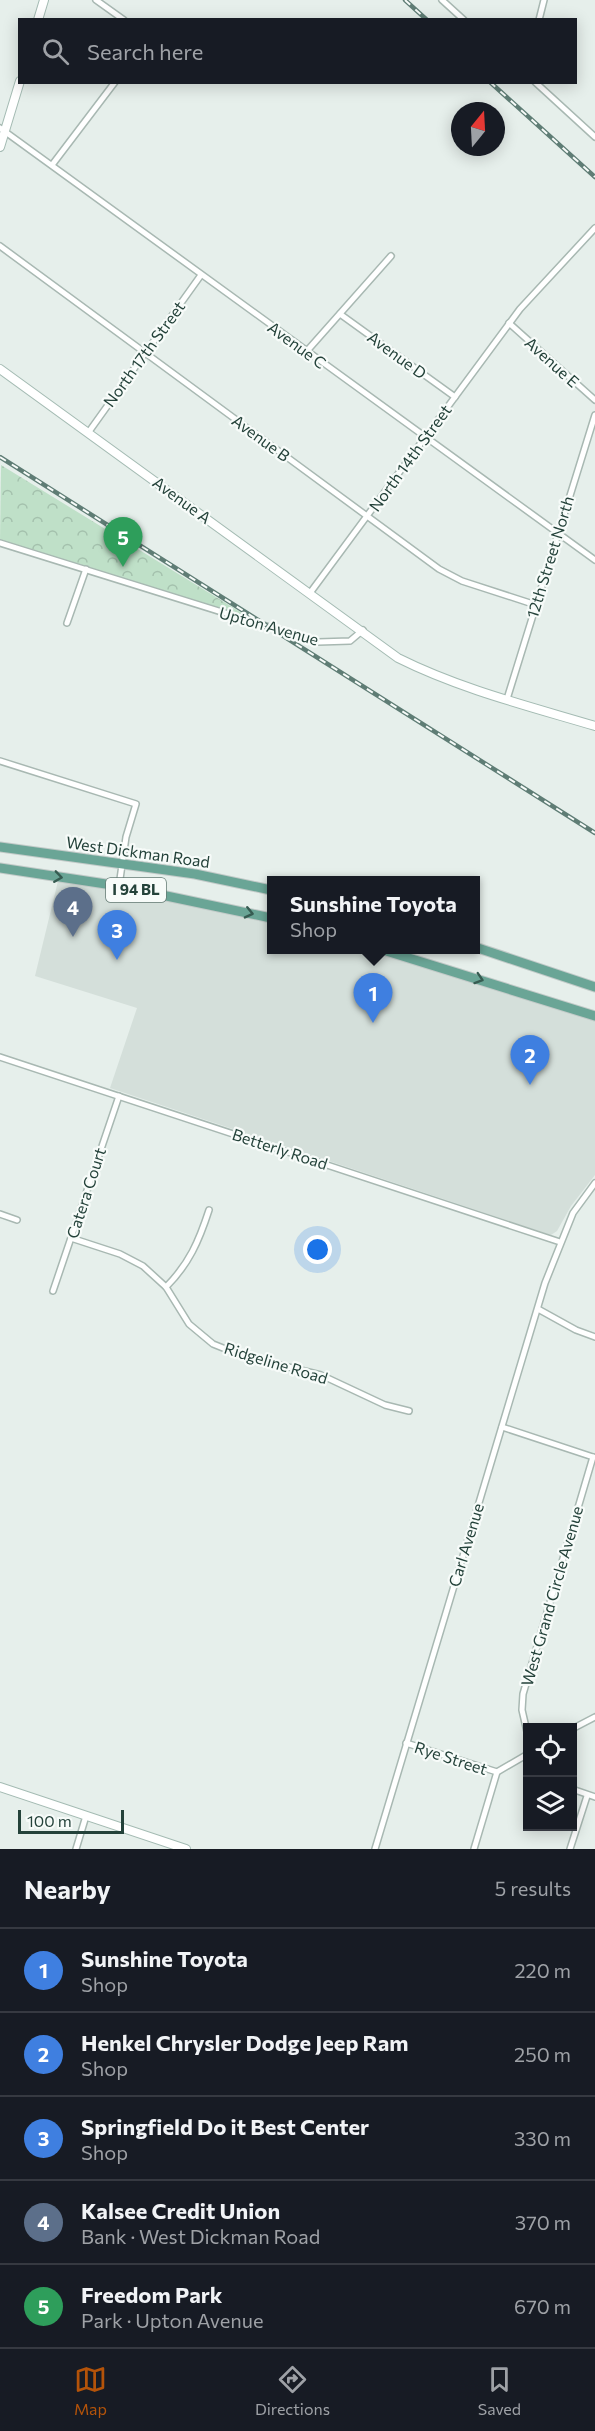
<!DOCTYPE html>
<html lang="en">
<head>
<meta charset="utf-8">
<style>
  :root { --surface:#171b24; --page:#242831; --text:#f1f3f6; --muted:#9ea1a6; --line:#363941; --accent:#b45309 }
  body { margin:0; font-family:Commissioner,sans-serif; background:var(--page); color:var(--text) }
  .controls { position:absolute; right:18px; bottom:18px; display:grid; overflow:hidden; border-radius:0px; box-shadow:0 3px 15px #0003 }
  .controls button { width:54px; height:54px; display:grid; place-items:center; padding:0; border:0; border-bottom:2px solid var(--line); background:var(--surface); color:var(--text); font:30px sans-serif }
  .compass { position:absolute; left:451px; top:102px; width:54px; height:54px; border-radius:50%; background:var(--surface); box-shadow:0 3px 15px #0003; rotate:18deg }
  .scale { position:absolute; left:18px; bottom:15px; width:106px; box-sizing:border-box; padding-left:6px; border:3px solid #24423a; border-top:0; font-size:16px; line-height:21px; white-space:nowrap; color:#24423a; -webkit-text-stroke:4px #f7fbf9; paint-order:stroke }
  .you { position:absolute; left:318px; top:1250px; width:21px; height:21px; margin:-15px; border:4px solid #fff; border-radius:50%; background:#1a73e8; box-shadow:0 0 0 9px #1a73e833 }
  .badge { display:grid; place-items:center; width:39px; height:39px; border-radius:50%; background:var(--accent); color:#fff; font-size:20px; font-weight:700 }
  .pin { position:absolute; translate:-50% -50px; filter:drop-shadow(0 2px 3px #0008) }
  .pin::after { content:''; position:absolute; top:32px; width:21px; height:18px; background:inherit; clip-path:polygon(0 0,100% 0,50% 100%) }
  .popup { position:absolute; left:267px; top:876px; width:213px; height:78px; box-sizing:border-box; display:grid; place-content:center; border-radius:0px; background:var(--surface); filter:drop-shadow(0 2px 4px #0005); font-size:20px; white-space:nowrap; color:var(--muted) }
  .popup b { font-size:22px; color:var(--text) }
  .popup::after { content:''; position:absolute; left:50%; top:100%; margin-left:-12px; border:12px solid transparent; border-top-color:var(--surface) }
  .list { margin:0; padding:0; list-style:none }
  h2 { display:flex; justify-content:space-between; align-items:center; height:78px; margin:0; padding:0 24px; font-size:26px }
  h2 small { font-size:20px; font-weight:400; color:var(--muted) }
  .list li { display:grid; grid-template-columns:39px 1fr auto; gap:18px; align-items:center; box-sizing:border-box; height:84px; padding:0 24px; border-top:2px solid var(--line) }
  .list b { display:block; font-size:22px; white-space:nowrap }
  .list p { margin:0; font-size:20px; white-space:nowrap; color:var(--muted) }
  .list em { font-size:20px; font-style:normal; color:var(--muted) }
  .icon { flex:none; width:33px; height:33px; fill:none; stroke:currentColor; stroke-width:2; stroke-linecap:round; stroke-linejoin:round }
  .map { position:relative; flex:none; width:595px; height:1849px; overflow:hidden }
  .search { position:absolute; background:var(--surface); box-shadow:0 3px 15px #0003; left:18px; right:18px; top:18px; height:66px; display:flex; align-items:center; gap:15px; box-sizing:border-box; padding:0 21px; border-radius:0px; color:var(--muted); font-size:22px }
  .sheet { height:498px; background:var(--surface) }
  nav { display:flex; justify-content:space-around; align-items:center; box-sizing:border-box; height:84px; border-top:2px solid var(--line); background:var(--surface); font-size:16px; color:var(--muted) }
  nav a { display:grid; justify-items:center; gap:3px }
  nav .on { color:var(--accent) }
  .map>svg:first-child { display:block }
  .built { fill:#d4dfda }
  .park { fill:url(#park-crowns) }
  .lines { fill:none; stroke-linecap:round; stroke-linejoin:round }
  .street-casing { stroke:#a8b8b2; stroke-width:8 }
  .secondary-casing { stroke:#a4bbb3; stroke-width:10 }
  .primary-casing { stroke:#c2cac8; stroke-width:11 }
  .street { stroke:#fff; stroke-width:5 }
  .secondary { stroke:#fff; stroke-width:8 }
  .primary { stroke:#6aa596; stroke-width:9 }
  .rail-casing { stroke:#5f7d75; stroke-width:4.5 }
  .rail { stroke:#f7fbf9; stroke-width:2; stroke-dasharray:7; stroke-linecap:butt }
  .oneway { stroke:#365b51 }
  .labels { text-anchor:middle; stroke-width:4.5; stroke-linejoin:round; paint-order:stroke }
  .shield { fill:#f7fbf9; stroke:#637a73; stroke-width:1.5 }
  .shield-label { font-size:15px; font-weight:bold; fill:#24423a }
  .street-label { font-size:16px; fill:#24423a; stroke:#f7fbf9 }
</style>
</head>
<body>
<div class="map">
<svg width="595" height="1849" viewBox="0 0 595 1849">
  <defs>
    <pattern id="park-crowns" width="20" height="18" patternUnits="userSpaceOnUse" patternTransform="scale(1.5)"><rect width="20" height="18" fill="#bfe0c8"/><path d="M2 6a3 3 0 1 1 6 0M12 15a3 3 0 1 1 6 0" fill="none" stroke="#a4c1ad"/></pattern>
  </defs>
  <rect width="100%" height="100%" fill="#e6efeb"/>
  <polygon class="built" points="58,881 186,903 271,922 271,950 371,950 595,1021 595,1175 571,1206 557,1231 551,1235 110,1088 137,1008 35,976"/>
  <polygon class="park" points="1,465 255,621 0,542"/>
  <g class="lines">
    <g class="street-casing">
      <g id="street">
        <polyline points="96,0 124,20"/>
        <polyline points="442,0 464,20"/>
        <polyline points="539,20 544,0"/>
        <polyline points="535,82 595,137"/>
        <polyline points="0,128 595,560"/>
        <polyline points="52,165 115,82"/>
        <polyline points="0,246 439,569 462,581 536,605"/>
        <polyline points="340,314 455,397"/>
        <polyline points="509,323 595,400"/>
        <polyline points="306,352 391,256"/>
        <polyline points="88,433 201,275"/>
        <polyline points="0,543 318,642 350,641 363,630"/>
        <polyline points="310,593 520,309 595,228"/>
        <polyline points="67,623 86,569"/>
        <polyline points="507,699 595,415"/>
        <polyline points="0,761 136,804 126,837 119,886"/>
        <polyline points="0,1057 560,1242"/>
        <polyline points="0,1214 17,1220"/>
        <polyline points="71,1238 120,1254 143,1266 166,1287 189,1324 213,1344 243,1356 321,1375 385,1405 409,1411"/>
        <path d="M166 1287C189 1264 199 1241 209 1210"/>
        <polyline points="53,1291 119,1096"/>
        <polyline points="538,1309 576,1330 595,1337"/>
        <polyline points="502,1427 593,1457"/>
        <polyline points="572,1729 595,1717"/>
        <polyline points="528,1736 522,1710 523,1694 593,1457"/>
        <polyline points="406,1743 497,1772"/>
        <polyline points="572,1789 595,1797"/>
        <polyline points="76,1849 86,1816"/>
        <polyline points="375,1849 545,1283 573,1213 595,1183"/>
        <polyline points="474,1849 497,1772 528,1754"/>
        <polyline points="570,1849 587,1796"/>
      </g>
    </g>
    <g class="secondary-casing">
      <g id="secondary">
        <polyline points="38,20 44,0"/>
        <polyline points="0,147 20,81"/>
        <path d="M0 369 398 658C460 689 528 706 595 726"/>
        <polyline points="0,1787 186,1849"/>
      </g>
    </g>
    <g class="primary-casing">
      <g id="primary">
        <polyline points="0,847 195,874 271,890"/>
        <polyline points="0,868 119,886 271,918"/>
        <polyline points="475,947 595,987"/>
        <polyline points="383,950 595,1016"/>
      </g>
    </g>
    <use href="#street" class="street"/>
    <use href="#secondary" class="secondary"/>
    <use href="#primary" class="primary"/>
    <g class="rail-casing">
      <g id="rail">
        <polyline points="405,0 427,20"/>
        <polyline points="490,82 595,177"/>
        <polyline points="0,457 595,833"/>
      </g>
    </g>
    <use href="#rail" class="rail"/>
  </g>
  <defs><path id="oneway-chevron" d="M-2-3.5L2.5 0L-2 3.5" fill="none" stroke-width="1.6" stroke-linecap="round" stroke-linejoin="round" transform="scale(1.5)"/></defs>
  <g class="oneway">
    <use href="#oneway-chevron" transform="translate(58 877) rotate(8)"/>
    <use href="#oneway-chevron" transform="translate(249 913) rotate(13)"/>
    <use href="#oneway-chevron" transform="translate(479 979) rotate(18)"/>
  </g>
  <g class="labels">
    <rect class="shield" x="106" y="878" width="60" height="24" rx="4.5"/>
    <g class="shield-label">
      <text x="136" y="895">I 94 BL</text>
    </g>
    <g class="street-label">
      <text transform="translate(297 345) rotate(36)" y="6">Avenue C</text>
      <text transform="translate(144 354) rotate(-54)" y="6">North 17th Street</text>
      <text transform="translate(397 355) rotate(36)" y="6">Avenue D</text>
      <text transform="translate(552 362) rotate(42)" y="6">Avenue E</text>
      <text transform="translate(261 438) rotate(36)" y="6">Avenue B</text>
      <text transform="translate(410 458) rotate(-54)" y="6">North 14th Street</text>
      <text transform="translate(182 500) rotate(36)" y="6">Avenue A</text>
      <text transform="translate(550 557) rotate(-73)" y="6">12th Street North</text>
      <text transform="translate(269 626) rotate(16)" y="6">Upton Avenue</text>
      <text transform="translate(138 852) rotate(8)" y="6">West Dickman Road</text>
      <text transform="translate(280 1149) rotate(18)" y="6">Betterly Road</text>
      <text transform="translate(86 1193) rotate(-72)" y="6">Catera Court</text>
      <text transform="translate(276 1363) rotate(17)" y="6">Ridgeline Road</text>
      <text transform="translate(466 1545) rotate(-73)" y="6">Carl Avenue</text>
      <text transform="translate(552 1596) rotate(-74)" y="6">West Grand Circle Avenue</text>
      <text transform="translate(451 1758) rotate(18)" y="6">Rye Street</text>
    </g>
  </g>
</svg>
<div class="controls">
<button><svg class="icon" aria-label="locate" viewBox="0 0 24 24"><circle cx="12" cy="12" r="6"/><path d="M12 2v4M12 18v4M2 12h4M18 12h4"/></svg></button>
<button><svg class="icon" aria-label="layers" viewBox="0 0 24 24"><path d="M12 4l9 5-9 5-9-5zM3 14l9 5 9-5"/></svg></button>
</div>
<svg class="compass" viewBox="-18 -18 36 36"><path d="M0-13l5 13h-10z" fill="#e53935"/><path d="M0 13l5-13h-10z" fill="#9ea1a6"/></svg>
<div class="scale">100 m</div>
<div class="you"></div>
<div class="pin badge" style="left:373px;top:1023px;background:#3f7fe0">1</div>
<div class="popup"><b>Sunshine Toyota</b>Shop</div>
<div class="pin badge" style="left:530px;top:1085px;background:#3f7fe0">2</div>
<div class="pin badge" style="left:117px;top:960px;background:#3f7fe0">3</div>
<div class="pin badge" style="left:73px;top:937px;background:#5c6f8a">4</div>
<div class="pin badge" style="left:123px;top:567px;background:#2e9e5b">5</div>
<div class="search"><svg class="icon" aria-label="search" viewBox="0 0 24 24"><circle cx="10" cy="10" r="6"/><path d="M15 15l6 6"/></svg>Search here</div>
</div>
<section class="sheet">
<h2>Nearby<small>5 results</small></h2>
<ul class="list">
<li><span class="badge" style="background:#3f7fe0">1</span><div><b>Sunshine Toyota</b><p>Shop</p></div><em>220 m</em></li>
<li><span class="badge" style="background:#3f7fe0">2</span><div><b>Henkel Chrysler Dodge Jeep Ram</b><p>Shop</p></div><em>250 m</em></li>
<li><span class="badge" style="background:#3f7fe0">3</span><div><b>Springfield Do it Best Center</b><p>Shop</p></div><em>330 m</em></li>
<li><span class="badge" style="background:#5c6f8a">4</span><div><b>Kalsee Credit Union</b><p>Bank · West Dickman Road</p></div><em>370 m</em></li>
<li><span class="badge" style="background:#2e9e5b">5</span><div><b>Freedom Park</b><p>Park · Upton Avenue</p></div><em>670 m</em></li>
</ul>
</section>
<nav>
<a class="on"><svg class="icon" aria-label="map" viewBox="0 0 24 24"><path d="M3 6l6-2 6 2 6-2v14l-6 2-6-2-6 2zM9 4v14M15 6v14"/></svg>Map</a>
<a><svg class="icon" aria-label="directions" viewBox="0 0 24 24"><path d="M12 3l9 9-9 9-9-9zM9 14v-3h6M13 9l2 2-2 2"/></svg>Directions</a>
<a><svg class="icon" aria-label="saved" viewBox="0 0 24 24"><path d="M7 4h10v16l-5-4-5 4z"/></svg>Saved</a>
</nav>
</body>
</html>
